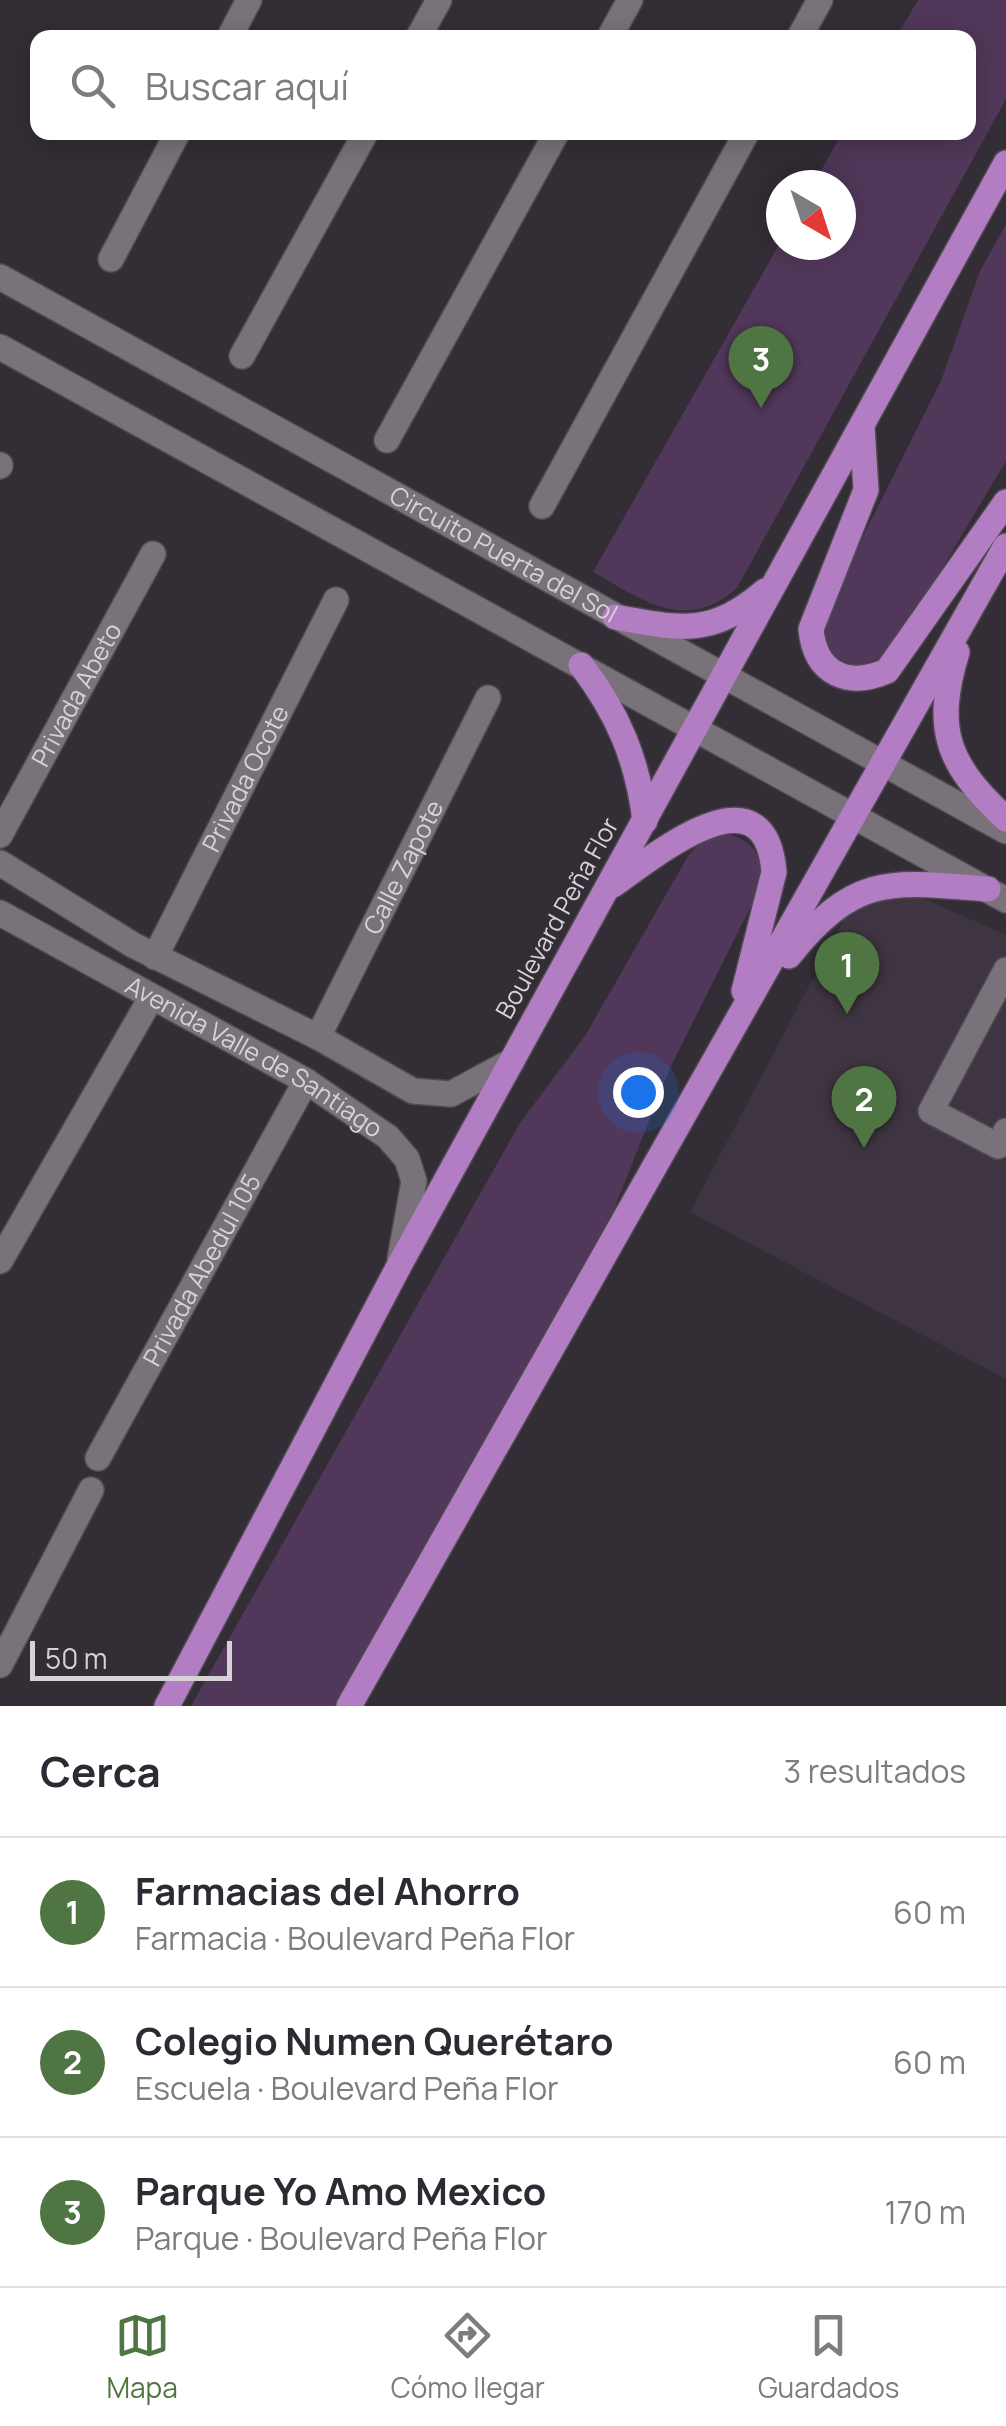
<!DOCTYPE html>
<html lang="es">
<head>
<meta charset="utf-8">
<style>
  :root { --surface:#fff; --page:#f7f7f7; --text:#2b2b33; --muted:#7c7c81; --line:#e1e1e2; --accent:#4f7642 }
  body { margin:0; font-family:Manrope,sans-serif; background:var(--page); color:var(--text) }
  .compass { position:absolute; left:766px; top:170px; width:90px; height:90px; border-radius:50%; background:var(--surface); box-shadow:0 5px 25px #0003; rotate:141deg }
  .scale { position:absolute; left:30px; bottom:25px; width:202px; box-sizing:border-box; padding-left:10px; border:5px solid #d6d2d7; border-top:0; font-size:28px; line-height:35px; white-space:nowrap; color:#d6d2d7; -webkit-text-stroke:8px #332d35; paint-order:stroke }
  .you { position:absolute; left:638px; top:1092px; width:35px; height:35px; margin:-25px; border:8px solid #fff; border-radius:50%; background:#1a73e8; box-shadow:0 0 0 15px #1a73e833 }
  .badge { display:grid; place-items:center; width:65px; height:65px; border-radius:50%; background:var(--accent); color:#fff; font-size:32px; font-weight:700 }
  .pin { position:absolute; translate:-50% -82px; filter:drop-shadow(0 2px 5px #0008) }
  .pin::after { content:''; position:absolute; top:52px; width:35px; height:30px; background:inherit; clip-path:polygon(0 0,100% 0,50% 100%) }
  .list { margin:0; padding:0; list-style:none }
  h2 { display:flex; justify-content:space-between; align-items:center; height:130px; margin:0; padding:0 40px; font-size:42px }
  h2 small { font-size:32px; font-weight:400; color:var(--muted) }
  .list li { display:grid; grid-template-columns:65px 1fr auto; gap:30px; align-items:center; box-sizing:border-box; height:150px; padding:0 40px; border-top:2px solid var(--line) }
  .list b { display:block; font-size:38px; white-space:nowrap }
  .list p { margin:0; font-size:32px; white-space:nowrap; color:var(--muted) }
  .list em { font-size:32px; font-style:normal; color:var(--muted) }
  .icon { flex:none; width:55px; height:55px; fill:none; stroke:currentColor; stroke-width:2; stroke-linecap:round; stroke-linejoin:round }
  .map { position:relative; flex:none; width:1006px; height:1706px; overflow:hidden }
  .search { position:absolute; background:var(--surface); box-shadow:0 5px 25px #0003; left:30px; right:30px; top:30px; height:110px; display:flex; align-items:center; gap:25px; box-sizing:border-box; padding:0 35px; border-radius:20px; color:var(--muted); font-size:38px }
  .sheet { height:580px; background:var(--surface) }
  nav { display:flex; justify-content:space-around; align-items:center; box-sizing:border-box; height:140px; border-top:2px solid var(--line); background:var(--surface); font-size:28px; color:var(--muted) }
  nav a { display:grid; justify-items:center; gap:5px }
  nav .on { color:var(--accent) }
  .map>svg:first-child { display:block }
  .built { fill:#3f3542 }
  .green { fill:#513759 }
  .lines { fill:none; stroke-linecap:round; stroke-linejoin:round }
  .minor-casing { stroke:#4f4a50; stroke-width:28 }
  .major-casing { stroke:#4f4a50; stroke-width:28 }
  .minor { stroke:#79727b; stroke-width:25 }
  .major { stroke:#b37dc4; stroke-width:25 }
  .labels { text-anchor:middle; stroke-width:10; stroke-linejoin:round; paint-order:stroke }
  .street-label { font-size:25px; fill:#d6d2d7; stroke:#332d35 }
</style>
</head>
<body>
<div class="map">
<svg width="1006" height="1706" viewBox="0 0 1006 1706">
  <rect width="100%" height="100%" fill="#332d35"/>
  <polygon class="built" points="868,874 1006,935 1006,1379 690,1212"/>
  <g class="green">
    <path d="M918 0H1006V99L737 588C685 634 643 600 593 572L781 241V245H841V185H813L842 133 968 132V38L896 37Z"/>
    <path d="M1006 224V461L894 649C872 668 846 671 826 647L822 618 941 381 980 271Z"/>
    <path d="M726 834C756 840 760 856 762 884L670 1068 613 1212 337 1706H191L520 1123 585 1036 688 856 706 836Z"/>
  </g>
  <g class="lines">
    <g class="minor-casing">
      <g id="minor">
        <polyline points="229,38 249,0"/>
        <polyline points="418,38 439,0"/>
        <polyline points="609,38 630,0"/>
        <polyline points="799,38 820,0"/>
        <polyline points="111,259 178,132"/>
        <path id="s1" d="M0 277 1006 831"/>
        <polyline points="0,347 1006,900"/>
        <polyline points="242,356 366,132"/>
        <polyline points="387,440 557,132"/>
        <polyline points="0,466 0,465"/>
        <polyline points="542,506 747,132"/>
        <path id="s2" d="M0 835 153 554"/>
        <polyline points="0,863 133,945 318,1037 413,1091 451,1094 512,1061"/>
        <path id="s3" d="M0 913 306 1081 388 1137 407 1159 414 1181 400 1259"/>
        <path id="s4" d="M155 957 336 600"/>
        <polyline points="1006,970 931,1111 998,1146 1006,1131"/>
        <path id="s5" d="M318 1037 488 698"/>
        <polyline points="0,1261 151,998"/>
        <path id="s6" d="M98 1458 306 1081"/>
        <polyline points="0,1665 91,1490"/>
      </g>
    </g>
    <g class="major-casing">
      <g id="major">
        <path d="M862 426 866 490 811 629C815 674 848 688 887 671L1006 502"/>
        <path d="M615 617C681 629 711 637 765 591"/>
        <path d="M957 652C933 731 948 765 1006 819"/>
        <path d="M581 665C618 713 638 761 645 821"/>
        <path d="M613 885C655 856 765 763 774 872L744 991"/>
        <path d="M789 956C855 874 889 881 988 889"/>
        <polyline points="167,1706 400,1264 1006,163"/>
        <polyline points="349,1706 1006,546"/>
      </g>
    </g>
    <use href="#minor" class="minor"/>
    <use href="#major" class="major"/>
  </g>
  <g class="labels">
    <g class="street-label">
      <text dy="9" stroke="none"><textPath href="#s1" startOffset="575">Circuito Puerta del Sol</textPath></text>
      <text dy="9" stroke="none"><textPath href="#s2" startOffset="160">Privada Abeto</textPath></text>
      <text dy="9" stroke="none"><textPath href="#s4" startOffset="200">Privada Ocote</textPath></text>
      <text dy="9" stroke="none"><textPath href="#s5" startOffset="190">Calle Zapote</textPath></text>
      <text transform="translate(557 918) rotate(-61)" y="9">Boulevard Peña Flor</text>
      <text dy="9" stroke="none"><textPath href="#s3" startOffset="292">Avenida Valle de Santiago</textPath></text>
      <text dy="9" stroke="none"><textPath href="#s6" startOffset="215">Privada Abedul 105</textPath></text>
    </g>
  </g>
</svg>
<svg class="compass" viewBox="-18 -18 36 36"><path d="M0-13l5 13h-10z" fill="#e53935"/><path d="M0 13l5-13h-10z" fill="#7c7c81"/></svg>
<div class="scale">50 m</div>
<div class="you"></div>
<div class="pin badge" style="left:847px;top:1014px">1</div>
<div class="pin badge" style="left:864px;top:1148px">2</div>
<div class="pin badge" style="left:761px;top:408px">3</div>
<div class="search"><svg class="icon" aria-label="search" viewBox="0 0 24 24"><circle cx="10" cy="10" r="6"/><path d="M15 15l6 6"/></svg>Buscar aquí</div>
</div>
<section class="sheet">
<h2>Cerca<small>3 resultados</small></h2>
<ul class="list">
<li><span class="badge">1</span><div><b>Farmacias del Ahorro</b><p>Farmacia · Boulevard Peña Flor</p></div><em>60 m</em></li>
<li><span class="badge">2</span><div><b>Colegio Numen Querétaro</b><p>Escuela · Boulevard Peña Flor</p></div><em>60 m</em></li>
<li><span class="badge">3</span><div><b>Parque Yo Amo Mexico</b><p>Parque · Boulevard Peña Flor</p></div><em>170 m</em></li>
</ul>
</section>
<nav>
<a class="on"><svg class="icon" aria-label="map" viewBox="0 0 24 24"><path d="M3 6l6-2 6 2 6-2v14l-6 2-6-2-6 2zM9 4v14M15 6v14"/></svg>Mapa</a>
<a><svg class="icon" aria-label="directions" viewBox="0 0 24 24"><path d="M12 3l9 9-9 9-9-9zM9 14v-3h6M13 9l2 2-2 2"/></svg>Cómo llegar</a>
<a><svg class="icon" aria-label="saved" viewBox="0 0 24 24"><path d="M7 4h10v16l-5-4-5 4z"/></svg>Guardados</a>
</nav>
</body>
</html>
